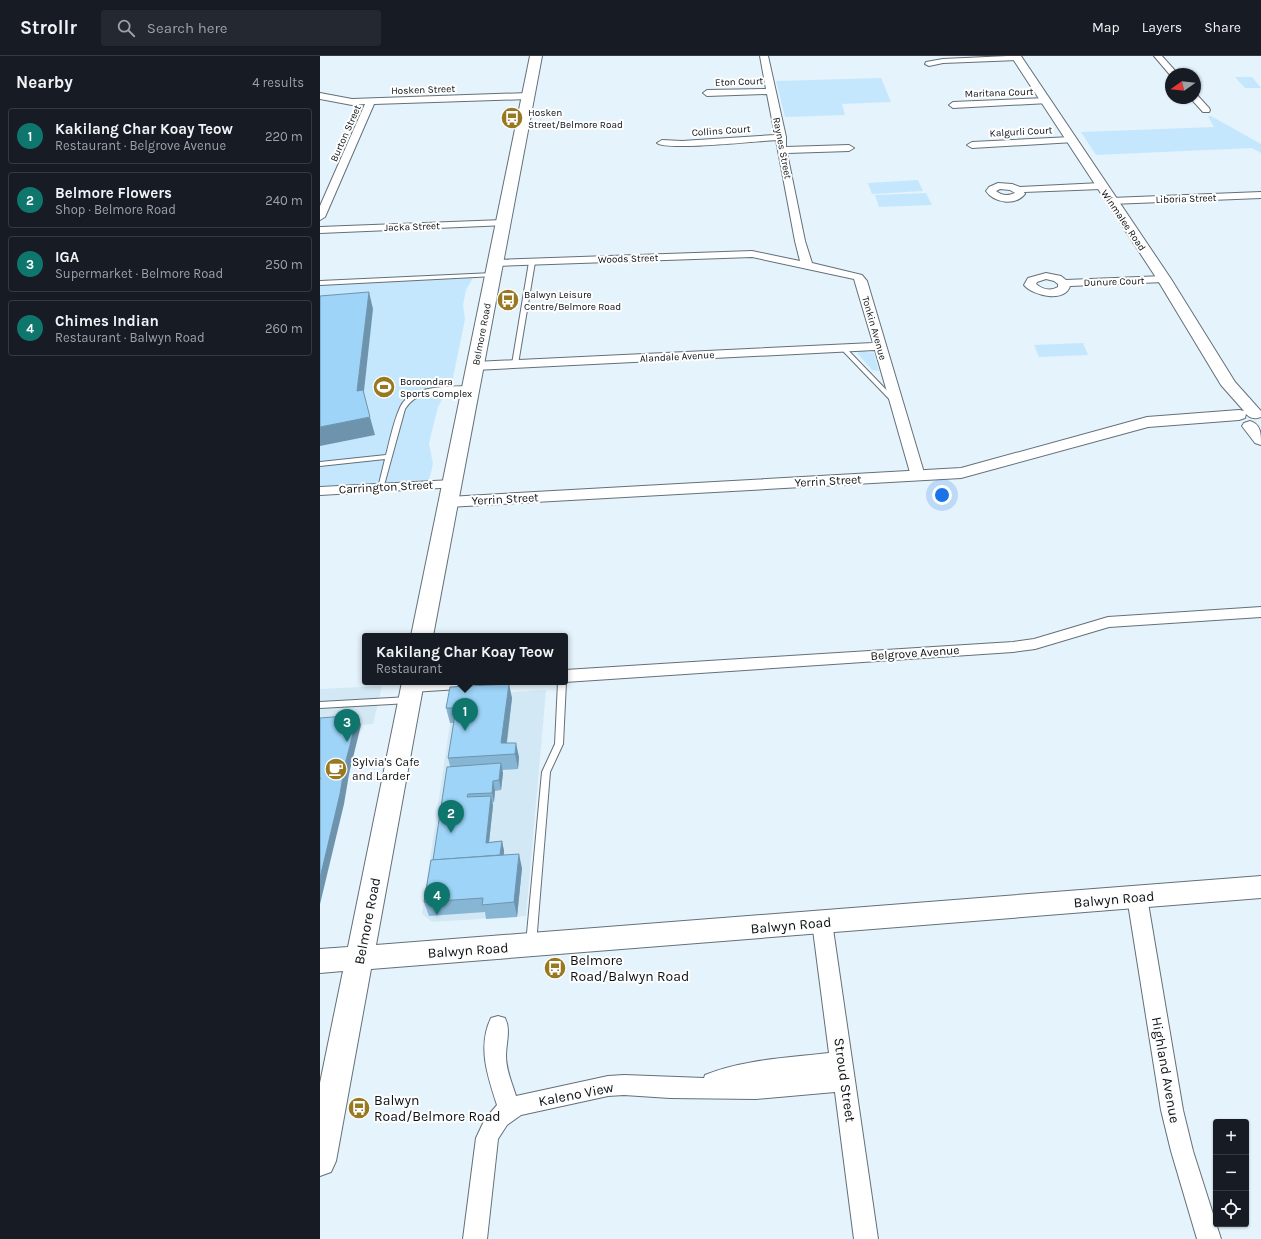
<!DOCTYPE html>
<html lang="en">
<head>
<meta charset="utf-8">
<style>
  :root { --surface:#171b24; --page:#242831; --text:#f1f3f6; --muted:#9ea1a6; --line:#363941; --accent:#0f766e }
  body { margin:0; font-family:Karla,sans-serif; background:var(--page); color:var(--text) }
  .controls { position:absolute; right:12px; bottom:12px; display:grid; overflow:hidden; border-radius:4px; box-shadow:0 1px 3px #0004 }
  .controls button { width:36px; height:36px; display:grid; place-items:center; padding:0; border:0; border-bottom:1px solid var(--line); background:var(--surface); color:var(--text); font:20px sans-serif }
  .compass { position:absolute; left:845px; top:12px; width:36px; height:36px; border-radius:50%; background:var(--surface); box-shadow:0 1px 3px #0004; rotate:256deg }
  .you { position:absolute; left:622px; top:439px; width:14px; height:14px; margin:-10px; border:3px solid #fff; border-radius:50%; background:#1a73e8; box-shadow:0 0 0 6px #1a73e833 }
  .badge { display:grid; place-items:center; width:26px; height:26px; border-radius:50%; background:var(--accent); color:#fff; font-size:13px; font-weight:700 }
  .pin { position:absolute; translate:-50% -33px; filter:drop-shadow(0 1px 2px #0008) }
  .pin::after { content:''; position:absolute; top:21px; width:14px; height:12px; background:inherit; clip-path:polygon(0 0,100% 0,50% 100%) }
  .popup { position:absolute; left:42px; top:577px; width:206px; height:52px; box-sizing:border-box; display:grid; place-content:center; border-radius:4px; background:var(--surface); filter:drop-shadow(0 1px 3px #0005); font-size:13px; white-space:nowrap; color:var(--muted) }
  .popup b { font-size:15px; color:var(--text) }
  .popup::after { content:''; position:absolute; left:50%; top:100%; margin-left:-8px; border:8px solid transparent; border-top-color:var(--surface) }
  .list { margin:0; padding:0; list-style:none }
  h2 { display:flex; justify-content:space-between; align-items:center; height:52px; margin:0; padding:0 16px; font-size:17px }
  h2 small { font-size:13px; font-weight:400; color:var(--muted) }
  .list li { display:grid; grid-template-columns:26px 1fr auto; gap:12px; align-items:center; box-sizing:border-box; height:56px; margin:0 8px 8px; padding:0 8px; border:1px solid var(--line); border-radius:4px }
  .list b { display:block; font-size:15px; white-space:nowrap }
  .list p { margin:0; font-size:13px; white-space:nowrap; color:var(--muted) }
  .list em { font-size:13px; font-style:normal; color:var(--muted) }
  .icon { flex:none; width:22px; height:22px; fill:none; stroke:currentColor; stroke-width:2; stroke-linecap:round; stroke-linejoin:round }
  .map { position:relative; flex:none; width:941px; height:1183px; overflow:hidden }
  header { display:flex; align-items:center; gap:24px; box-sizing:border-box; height:56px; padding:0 20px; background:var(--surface); border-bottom:1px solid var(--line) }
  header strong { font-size:19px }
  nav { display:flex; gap:22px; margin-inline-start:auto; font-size:14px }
  .search { width:280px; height:36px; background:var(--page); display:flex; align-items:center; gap:10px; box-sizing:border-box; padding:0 14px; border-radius:4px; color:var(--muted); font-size:15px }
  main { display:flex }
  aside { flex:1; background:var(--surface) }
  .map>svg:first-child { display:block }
  .built { fill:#d3e8f5 }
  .green { fill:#c5e7fe }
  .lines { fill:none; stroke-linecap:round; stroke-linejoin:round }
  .service-casing { stroke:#647078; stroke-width:2 }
  .minor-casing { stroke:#647078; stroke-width:2 }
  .tertiary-casing { stroke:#647078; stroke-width:2 }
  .primary-casing { stroke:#647078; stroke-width:2 }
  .service { fill:#fff; fill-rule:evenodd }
  .minor { fill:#fff; fill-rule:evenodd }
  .tertiary { fill:#fff; fill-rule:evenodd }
  .primary { fill:#fff; fill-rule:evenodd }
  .wall { fill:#87b6d4 }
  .shaded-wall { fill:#6e94ad }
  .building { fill:#9dd4f7; stroke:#6e94ad }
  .labels { text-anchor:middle; stroke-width:4; stroke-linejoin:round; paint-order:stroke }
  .far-street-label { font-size:10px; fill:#0b1013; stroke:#fefefe }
  .far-poi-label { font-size:10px; fill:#0b1013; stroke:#fefefe; text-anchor:start }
  .street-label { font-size:12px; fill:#0b1013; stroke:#fefefe }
  .poi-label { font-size:12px; fill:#0b1013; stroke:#fefefe; text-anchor:start }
  .near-street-label { font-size:14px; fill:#0b1013; stroke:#fefefe }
  .near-poi-label { font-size:14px; fill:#0b1013; stroke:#fefefe; text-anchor:start }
</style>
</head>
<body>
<header>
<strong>Strollr</strong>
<div class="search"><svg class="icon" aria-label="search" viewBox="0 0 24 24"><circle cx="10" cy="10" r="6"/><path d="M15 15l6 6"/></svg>Search here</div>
<nav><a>Map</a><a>Layers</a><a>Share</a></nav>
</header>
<main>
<aside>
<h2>Nearby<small>4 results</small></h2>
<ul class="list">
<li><span class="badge">1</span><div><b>Kakilang Char Koay Teow</b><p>Restaurant · Belgrove Avenue</p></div><em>220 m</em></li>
<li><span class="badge">2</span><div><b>Belmore Flowers</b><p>Shop · Belmore Road</p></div><em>240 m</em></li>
<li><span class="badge">3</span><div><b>IGA</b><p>Supermarket · Belmore Road</p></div><em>250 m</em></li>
<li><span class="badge">4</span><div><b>Chimes Indian</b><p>Restaurant · Balwyn Road</p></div><em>260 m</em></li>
</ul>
</aside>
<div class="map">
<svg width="941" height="1183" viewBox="0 0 941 1183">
  <rect width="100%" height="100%" fill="#e5f3fc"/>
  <g class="built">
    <polygon points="62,630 53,668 41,669 29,718 24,748 0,850 0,633"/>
    <polygon points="226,634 206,860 112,866 102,858 134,640"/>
  </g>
  <g class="green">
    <polygon points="915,21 932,21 941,32 925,32"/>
    <polygon points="561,22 571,46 522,48 525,59 465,61 456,25"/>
    <polygon points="888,60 891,60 941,88 941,97 932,92 776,99 761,76 894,71"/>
    <polygon points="598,124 603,135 552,138 548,127"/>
    <polygon points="606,137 612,149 559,151 555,139"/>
    <polygon points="153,222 146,234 143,249 145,263 133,322 118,351 109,387 113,408 109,424 0,430 0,229"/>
    <polygon points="763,287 768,299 719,301 714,289"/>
    <polygon points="543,295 554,297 559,315 552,314 537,297"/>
  </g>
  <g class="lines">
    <g class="service-casing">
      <g id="service">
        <polygon points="212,204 215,206 198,308 195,310 192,308 209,206"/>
        <polygon points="173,217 176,219 175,220 0,229 0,225"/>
        <polygon points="523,290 525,291 577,345 577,347 573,347 521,293 521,291"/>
        <path d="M151 330 154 332 153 333C130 338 100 329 85 353L63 433H59L58 432 65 403 0 410V406L66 399C70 384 73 368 79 354 88 328 128 331 151 330Z"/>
        <polygon points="245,624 246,626 243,688 230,716 216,888 215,891 211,892 207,891 206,888 222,716 235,688 238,626 245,626"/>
        <polygon points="89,641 92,642 93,644 92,646 89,647 0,652 0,646"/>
      </g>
    </g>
    <g class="minor-casing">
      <g id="minor">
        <path d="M440 0H448L466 81V91L529 89 534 92 529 95 467 97 485 185 492 207 542 219 547 225 605 420 603 423 598 424 593 423 591 420 555 294 155 314 151 313 149 310 151 307 155 306 553 287 534 223 432 201 175 210 170 207 175 204 432 195 480 205 475 185 456 84C439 85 346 95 337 87L342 84 362 85 455 79 447 38 387 40 383 37 387 34 446 33Z"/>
        <polygon points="688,0 700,0 702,2 698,4 623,7 609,10 605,8 606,6 623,3"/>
        <polygon points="834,0 842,0 858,18 851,18 851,20"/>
        <polygon points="0,37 32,43 208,37 212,40 208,43 54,48 5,161 0,164 0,150 45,48 32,49 0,43"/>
        <polygon points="875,39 878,40 889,52 890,54 889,56 883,56 872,44 871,42 875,42"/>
        <polygon points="726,42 730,45 729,47 633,52 629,49 633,46"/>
        <polygon points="751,81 754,82 756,84 754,86 652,92 647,89 652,86"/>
        <path d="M678 127 692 128 700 131 781 127 786 130 781 133 704 136 705 138C695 150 674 147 666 135L669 131ZM680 133 690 134 695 137C688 140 682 140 676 135Z"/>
        <polygon points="941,136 941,142 791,148 786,145 791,142"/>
        <polygon points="183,164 187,165 188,167 187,169 0,177 0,171"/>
        <path d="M726 217 741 220 746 224 844 220 850 223 844 226 750 230C745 247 713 240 704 229L708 222ZM726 223 734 225 738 228V231C731 235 723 234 716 228L717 226Z"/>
        <polygon points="132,424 137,425 139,428 137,431 0,439 0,431"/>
        <polygon points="941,551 941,561 789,571 715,593 693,596 245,626 245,614 693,586 714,583 788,561"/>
        <polygon points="86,626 163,626 161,630 155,632 92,636 86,634 84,630"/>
        <polygon points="817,833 824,835 827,841 863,1054 873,1095 901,1183 877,1183 851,1095 841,1054 807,841 810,835"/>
        <path d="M502 858 509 860 512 866 558 1183H534L515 1036 436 1043 350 1042 304 1039 288 1040 201 1059 187 1069 178 1083 167 1183H143L156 1082 165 1063 177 1049C168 1021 157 991 171 962L178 960 185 962C191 974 186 987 186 1000 186 1014 192 1027 196 1040L288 1020 304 1019 384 1022 385 1019C425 1003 468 1002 509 997L492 866 495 860Z"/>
      </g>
    </g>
    <g class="tertiary-casing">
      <g id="tertiary">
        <path d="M691 0H701L851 223 915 326 941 355V361C935 363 931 363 926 358L925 362 919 364 828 371 641 422 128 451 122 450 119 446 122 442 128 441 641 412 827 361 919 354 924 355 901 329 837 223Z"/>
        <path d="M930 365C941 368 941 378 941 389L935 387 922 370 924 367Z"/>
      </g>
    </g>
    <g class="primary-casing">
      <g id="primary">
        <polygon points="210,0 222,0 113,580 91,580"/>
        <polygon points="82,626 104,626 56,889 941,820 941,842 51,913 16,1105 11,1116 0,1120 0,1027 23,915 0,917 0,893 28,891"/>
      </g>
    </g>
    <use href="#service" class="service"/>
    <use href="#minor" class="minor"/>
    <use href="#tertiary" class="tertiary"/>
    <use href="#primary" class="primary"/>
  </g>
  <polygon class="wall" points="192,642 187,687 199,701 198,713 182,714 183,717 181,734 175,735 174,746 172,747 173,749 169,786 182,785 184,795 184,799 202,812 197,861 166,863 165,856 109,860 104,846 113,804 130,710 128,702 134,667 130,667 126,652"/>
  <g class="shaded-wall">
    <polygon points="49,236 53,253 42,353 37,335"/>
    <polygon points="50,361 55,379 0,390 0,371"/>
    <polygon points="189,628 192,642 185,699 181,687"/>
    <polygon points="38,659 41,669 29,718 24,748 0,848 0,822 25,708"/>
    <polygon points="196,687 199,701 198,713 195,698"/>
    <polygon points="181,707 183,717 181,734 179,724"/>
    <polygon points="173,725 175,735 174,746 172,737"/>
    <polygon points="171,740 173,749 168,796 166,787"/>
    <polygon points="182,785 184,795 182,814 180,804"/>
    <polygon points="199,798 202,812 197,861 194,846"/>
  </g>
  <g class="building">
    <polygon points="49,236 37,335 43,334 50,361 0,371 0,240"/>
    <polygon points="189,628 181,687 196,687 195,698 128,702 136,652 126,652 130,631"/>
    <polygon points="38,659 25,708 20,738 0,822 0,724 1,722 0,722 0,662"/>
    <polygon points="181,707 179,724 173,725 172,737 148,738 147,741 171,740 166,787 182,785 180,799 113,804 127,711"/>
    <polygon points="199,798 194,846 162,849 163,842 104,846 111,804"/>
  </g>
  <defs>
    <g id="bus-disc" transform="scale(1.15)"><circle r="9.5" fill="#987821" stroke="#fefefe"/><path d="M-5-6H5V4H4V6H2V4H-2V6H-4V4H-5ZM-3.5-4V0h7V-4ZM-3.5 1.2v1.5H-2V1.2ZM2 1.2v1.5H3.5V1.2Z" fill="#fff"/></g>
    <g id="stadium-disc" transform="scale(1.15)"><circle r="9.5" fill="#987821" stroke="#fefefe"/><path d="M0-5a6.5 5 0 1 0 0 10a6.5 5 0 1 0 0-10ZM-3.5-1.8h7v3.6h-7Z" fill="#fff"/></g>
    <g id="cafe-disc" transform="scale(1.15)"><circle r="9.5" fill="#987821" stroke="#fefefe"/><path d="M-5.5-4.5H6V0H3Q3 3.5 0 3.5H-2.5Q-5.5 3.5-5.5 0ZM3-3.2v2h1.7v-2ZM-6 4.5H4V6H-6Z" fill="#fff"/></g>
  </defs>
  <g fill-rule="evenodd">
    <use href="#bus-disc" x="192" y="62"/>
    <use href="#bus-disc" x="188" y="244"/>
    <use href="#stadium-disc" x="64" y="331"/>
    <use href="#cafe-disc" x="16" y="713"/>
    <use href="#bus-disc" x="235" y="912"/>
    <use href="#bus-disc" x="39" y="1052"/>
  </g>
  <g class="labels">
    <g class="far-street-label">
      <text transform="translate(419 25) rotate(-2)" y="4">Eton Court</text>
      <text transform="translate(103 33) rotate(-2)" y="4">Hosken Street</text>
      <text transform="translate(679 36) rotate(-2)" y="4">Maritana Court</text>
      <text transform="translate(401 74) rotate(-4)" y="4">Collins Court</text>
      <text transform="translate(701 75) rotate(-3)" y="4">Kalgurli Court</text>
      <text transform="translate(25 77) rotate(-66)" y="4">Burton Street</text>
      <text transform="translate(463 92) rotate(79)" y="4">Raynes Street</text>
      <text transform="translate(866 142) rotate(-2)" y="4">Liboria Street</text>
      <text transform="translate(804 164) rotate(56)" y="4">Winmalee Road</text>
      <text transform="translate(92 170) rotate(-2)" y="4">Jacka Street</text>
      <text transform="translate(308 202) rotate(-2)" y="4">Woods Street</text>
      <text transform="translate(794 225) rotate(-2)" y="4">Dunure Court</text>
      <text transform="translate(555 272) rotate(74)" y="4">Tonkin Avenue</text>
      <text transform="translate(161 278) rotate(-79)" y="4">Belmore Road</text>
      <text transform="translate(357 300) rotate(-3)" y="4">Alandale Avenue</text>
    </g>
    <g class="far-poi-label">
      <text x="208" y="60">Hosken<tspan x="208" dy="12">Street/Belmore Road</tspan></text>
      <text x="204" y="242">Balwyn Leisure<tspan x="204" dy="12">Centre/Belmore Road</tspan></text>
      <text x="80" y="329">Boroondara<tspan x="80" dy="12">Sports Complex</tspan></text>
    </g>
    <g class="street-label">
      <text transform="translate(508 425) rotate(-3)" y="4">Yerrin Street</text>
      <text transform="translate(66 431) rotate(-3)" y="4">Carrington Street</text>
      <text transform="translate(185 443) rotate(-3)" y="4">Yerrin Street</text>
      <text transform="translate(595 597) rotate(-4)" y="4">Belgrove Avenue</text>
    </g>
    <g class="poi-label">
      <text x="32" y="710">Sylvia's Cafe<tspan x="32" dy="14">and Larder</tspan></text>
    </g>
    <g class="near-street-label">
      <text transform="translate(794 843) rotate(-5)" y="5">Balwyn Road</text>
      <text transform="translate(47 865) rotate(-79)" y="5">Belmore Road</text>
      <text transform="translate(471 869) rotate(-5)" y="5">Balwyn Road</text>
      <text transform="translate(148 894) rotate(-4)" y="5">Balwyn Road</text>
      <text transform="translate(846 1014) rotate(80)" y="5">Highland Avenue</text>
      <text transform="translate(525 1024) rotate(82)" y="5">Stroud Street</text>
      <text transform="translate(256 1038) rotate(-11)" y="5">Kaleno View</text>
    </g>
    <g class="near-poi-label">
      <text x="250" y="909">Belmore<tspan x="250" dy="16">Road/Balwyn Road</tspan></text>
      <text x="54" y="1049">Balwyn<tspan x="54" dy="16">Road/Belmore Road</tspan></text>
    </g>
  </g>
</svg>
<div class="controls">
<button>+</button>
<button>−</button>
<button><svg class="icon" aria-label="locate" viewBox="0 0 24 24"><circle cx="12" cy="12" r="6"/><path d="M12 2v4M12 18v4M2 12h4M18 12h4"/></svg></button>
</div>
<svg class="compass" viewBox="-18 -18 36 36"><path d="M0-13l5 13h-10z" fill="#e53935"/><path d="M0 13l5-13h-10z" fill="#9ea1a6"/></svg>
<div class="you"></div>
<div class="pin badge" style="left:145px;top:675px">1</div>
<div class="popup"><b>Kakilang Char Koay Teow</b>Restaurant</div>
<div class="pin badge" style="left:131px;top:777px">2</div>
<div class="pin badge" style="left:27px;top:686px">3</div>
<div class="pin badge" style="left:117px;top:859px">4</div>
</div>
</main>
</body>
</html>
